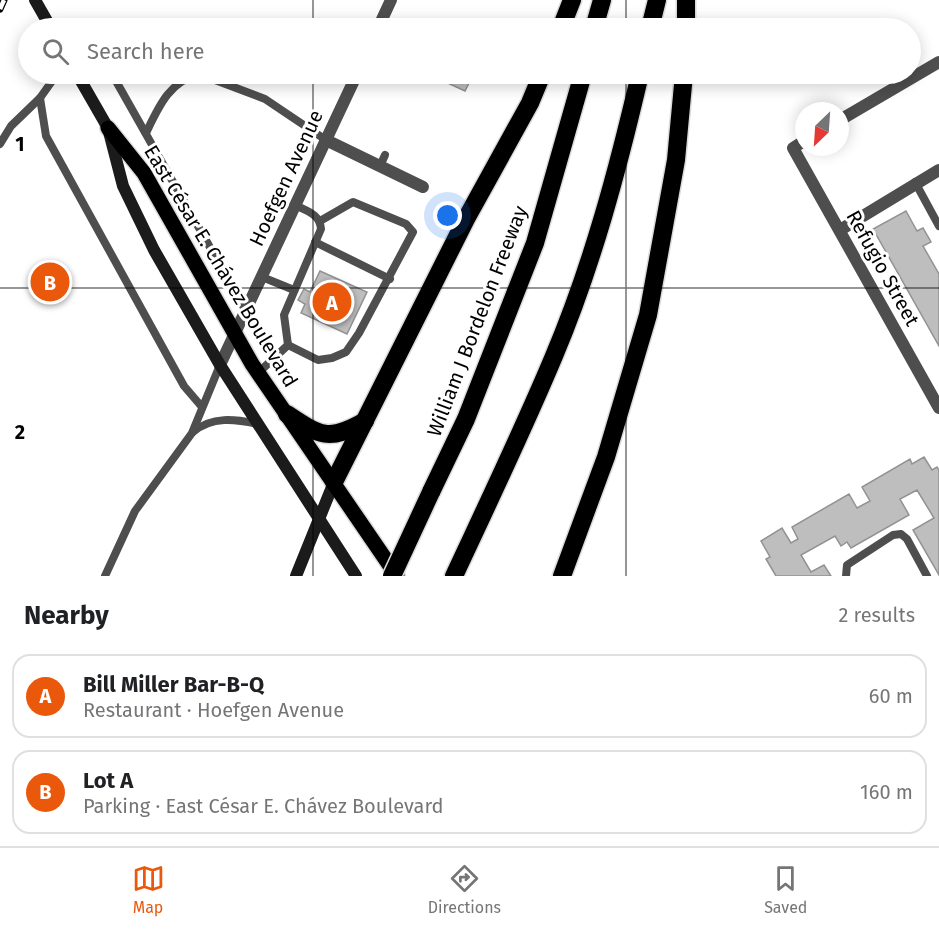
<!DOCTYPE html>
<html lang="en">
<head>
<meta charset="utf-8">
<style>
  :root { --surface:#fff; --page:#f2f2f2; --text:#202124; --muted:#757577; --line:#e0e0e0; --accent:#ea580c }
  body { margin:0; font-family:"Fira Sans",sans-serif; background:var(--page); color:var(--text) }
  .compass { position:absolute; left:795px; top:102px; width:54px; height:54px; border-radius:50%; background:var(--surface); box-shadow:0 3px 15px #0003; rotate:205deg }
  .you { position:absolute; left:448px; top:216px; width:21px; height:21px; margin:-15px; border:4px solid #fff; border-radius:50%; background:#1a73e8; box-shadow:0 0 0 9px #1a73e833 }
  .badge { display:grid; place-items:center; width:39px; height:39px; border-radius:50%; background:var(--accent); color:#fff; font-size:20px; font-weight:700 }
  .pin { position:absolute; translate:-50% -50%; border:3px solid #fff; box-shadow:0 2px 6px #0006 }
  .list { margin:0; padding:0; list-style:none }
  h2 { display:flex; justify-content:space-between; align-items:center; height:78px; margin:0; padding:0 24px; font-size:26px }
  h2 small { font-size:20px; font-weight:400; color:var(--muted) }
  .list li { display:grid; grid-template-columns:39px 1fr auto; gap:18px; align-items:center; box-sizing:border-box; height:84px; margin:0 12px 12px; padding:0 12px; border:2px solid var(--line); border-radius:18px }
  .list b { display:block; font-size:22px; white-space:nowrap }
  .list p { margin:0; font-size:20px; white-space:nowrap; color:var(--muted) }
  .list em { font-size:20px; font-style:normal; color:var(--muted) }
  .icon { flex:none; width:33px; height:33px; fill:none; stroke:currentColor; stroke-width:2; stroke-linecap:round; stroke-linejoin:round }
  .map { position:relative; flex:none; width:939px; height:576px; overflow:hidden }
  .search { position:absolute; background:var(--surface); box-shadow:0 3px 15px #0003; left:18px; right:18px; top:18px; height:66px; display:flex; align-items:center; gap:15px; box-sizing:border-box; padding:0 21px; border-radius:33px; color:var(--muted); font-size:22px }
  .sheet { height:270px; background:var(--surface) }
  nav { display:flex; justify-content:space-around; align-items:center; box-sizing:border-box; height:84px; border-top:2px solid var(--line); background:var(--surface); font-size:16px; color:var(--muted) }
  nav a { display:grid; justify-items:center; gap:3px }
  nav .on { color:var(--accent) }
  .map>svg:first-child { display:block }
  .building { fill:#bebebe; stroke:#929292; stroke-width:1.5 }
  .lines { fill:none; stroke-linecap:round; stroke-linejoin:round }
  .primary-casing { stroke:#dbdbdb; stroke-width:18 }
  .motorway-casing { stroke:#dbdbdb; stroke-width:21 }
  .service { stroke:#4e4e4e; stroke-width:8 }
  .minor { stroke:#4e4e4e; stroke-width:12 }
  .secondary { stroke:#1b1b1b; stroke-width:12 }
  .primary { stroke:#000; stroke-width:15 }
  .motorway { stroke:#000; stroke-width:18 }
  .rail-casing { stroke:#000; stroke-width:7 }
  .rail { stroke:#fff; stroke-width:4.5; stroke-dasharray:14; stroke-linecap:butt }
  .motorway-bridge-casing { stroke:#dbdbdb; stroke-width:21; stroke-linecap:butt }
  .motorway-bridge { stroke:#000; stroke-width:18 }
  .grid { fill:none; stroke:#000; stroke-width:1.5; stroke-opacity:0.55 }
  .labels { text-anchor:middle; stroke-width:6; stroke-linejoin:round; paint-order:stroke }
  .street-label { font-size:20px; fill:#000; stroke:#fff }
  .grid-label { font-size:20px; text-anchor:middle; font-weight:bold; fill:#000; stroke:#fff; stroke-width:6; stroke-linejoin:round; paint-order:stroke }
</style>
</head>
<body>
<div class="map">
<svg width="939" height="576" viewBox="0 0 939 576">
  <rect width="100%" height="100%" fill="#fff"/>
  <g class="building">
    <polygon points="486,22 499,28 483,28"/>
    <polygon points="444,74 470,74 473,75 465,91 441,80"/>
    <polygon points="906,211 917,231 923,228 931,242 923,246 939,274 939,346 873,229"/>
    <polygon points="320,271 367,292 347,334 301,313 305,304 298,300 304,289 310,292"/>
    <polygon points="924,457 932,470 937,467 939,470 939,575 913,530 934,518 917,490 900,499 909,515 851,548 847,542 841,546 835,536 801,555 811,572 824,565 831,576 776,576 766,559 770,557 761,541 782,528 791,543 798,539 792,527 849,494 857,508 870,501 862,487 910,459 912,464"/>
  </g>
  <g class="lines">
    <g class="primary-casing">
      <polyline id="primary" points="108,128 144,173 252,364 397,576"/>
    </g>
    <g class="motorway-casing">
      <g id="motorway">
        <polyline points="561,28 572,0"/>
        <polyline points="594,28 602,0"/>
        <polyline points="650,28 657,0"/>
        <polyline points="686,28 686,0"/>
        <path d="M287 414C320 436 329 442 365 421"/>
        <polyline points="334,482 466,219 530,103 542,74"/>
        <polyline points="431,492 466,419 535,243 583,74"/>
        <path d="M454 576C488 503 523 430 554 356 592 266 618 169 640 74"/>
        <polyline points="562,576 606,457 648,315 676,160 684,74"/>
      </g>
    </g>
    <g class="service">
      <polyline points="57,74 40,98 46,136 184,386 202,407"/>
      <polyline points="112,74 246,311"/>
      <polyline points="199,74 265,99 326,140"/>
      <path d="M146 133C159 106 169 82 199 74"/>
      <polyline points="0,144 11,126 40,98"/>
      <polyline points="380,166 385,155"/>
      <polyline points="915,182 939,226"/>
      <polyline points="315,242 390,279"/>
      <polyline points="262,277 294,290"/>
      <polyline points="288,345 318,360 332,358 346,352 359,333 413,232 406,224 353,202 320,221"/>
      <path d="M258 373 288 345 284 315 321 229C320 214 307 211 295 205"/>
      <path d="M193 432C212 416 235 419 258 424"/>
      <polyline points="105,576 135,511 192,433 220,365"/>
      <polyline points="846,576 847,565 893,535 901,534 907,539 927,576"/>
    </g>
    <g class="minor">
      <polyline points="378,28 391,0"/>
      <polyline points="840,120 939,62"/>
      <polyline points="326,140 423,187"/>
      <polyline points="804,141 793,148 939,408"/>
      <polyline points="840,230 939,170"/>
      <polyline points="220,365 357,74"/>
    </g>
    <g class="secondary">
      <polyline points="35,0 51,28"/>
      <polyline points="77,74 108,128 123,186 154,250 220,365 356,576"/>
      <polyline points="296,576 334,482"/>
    </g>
    <use href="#primary" class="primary"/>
    <use href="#motorway" class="motorway"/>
    <g class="rail-casing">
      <polyline id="rail" points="0,9 4,0"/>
    </g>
    <use href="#rail" class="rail"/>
    <g class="motorway-bridge-casing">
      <polyline id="motorway-bridge" points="392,576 431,492"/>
    </g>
    <use href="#motorway-bridge" class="motorway-bridge"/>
  </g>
  <path class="grid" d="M313 0V28M626 0V28M313 74V576M626 74V576M0 288H939"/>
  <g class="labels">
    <g class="street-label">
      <text transform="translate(286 178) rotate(-65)" y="7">Hoefgen Avenue</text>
      <text transform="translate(221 266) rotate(59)" y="7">East César E. Chávez Boulevard</text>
      <text transform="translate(883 268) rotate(61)" y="7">Refugio Street</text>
      <text transform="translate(477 321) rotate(-69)" y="7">William J Bordelon Freeway</text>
    </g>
  </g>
  <g class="grid-label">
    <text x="20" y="151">1</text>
    <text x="20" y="439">2</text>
  </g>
</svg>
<svg class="compass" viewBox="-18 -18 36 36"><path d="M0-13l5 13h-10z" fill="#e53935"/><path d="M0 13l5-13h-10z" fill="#757577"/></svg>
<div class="you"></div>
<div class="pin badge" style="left:332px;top:302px">A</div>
<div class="pin badge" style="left:50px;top:282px">B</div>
<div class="search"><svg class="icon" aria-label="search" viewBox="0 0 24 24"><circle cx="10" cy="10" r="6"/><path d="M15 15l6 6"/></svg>Search here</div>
</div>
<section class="sheet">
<h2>Nearby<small>2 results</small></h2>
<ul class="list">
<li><span class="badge">A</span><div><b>Bill Miller Bar-B-Q</b><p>Restaurant · Hoefgen Avenue</p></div><em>60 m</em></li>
<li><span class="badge">B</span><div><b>Lot A</b><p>Parking · East César E. Chávez Boulevard</p></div><em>160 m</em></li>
</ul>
</section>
<nav>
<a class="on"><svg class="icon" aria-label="map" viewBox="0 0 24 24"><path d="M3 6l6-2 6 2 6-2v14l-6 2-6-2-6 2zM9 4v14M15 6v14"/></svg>Map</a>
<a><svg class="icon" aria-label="directions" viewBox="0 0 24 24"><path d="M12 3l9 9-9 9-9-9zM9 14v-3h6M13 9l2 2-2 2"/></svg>Directions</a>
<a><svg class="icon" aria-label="saved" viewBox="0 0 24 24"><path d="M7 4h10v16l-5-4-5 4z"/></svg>Saved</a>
</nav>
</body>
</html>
